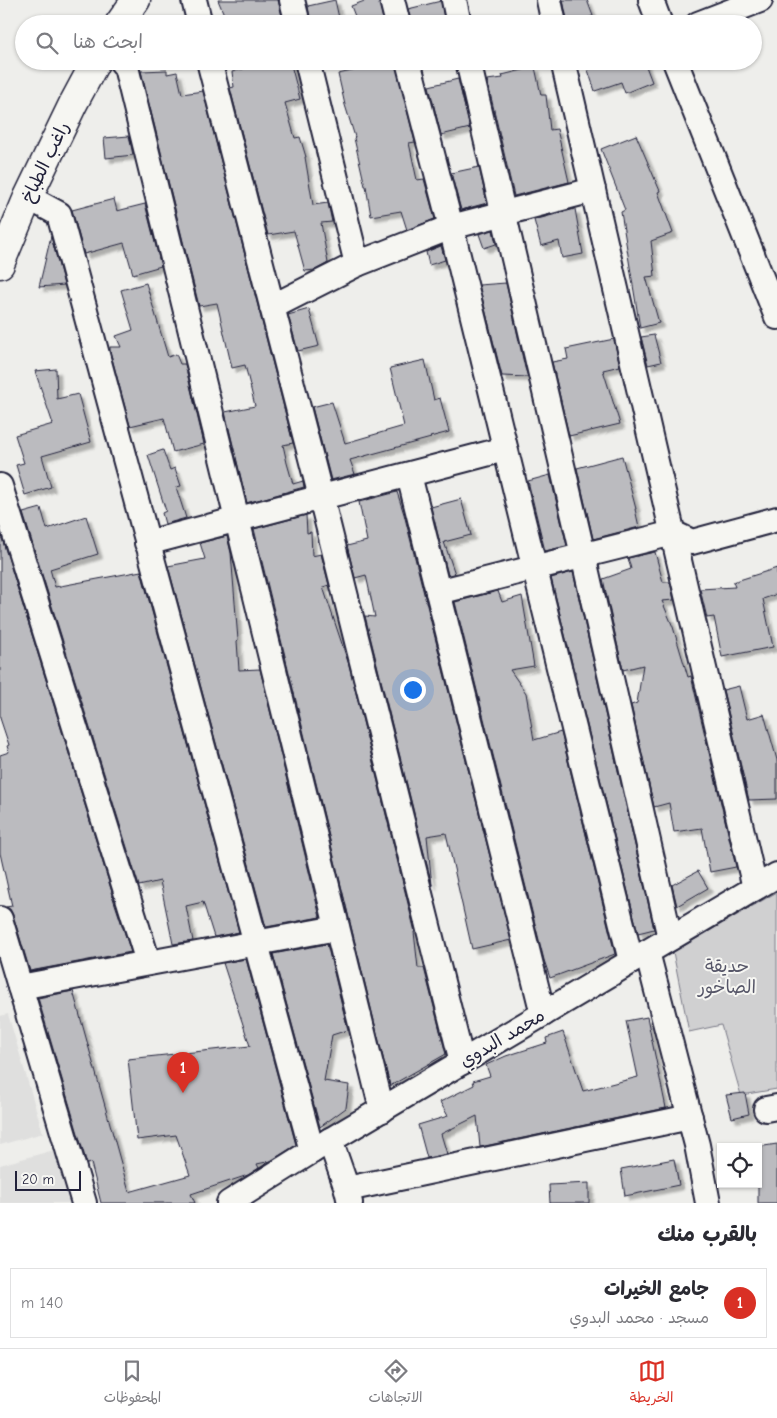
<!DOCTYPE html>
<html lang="ar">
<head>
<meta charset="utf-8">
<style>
  :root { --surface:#fff; --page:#f7f7f7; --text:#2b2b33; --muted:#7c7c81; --line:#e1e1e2; --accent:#d93025 }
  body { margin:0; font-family:"Comic Neue","Playpen Sans Arabic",sans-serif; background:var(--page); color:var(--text); direction:rtl }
  .controls { position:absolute; right:15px; bottom:15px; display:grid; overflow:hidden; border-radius:0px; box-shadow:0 1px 4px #0004 }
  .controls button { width:45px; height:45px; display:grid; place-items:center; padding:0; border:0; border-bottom:1px solid var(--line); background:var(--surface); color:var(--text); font:25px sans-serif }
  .scale { position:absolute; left:15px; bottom:12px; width:66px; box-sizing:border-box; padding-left:5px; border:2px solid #22223b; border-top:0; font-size:14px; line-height:18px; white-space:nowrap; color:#22223b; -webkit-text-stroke:4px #f6f6f2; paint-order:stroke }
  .you { position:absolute; left:412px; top:689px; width:18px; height:18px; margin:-12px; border:4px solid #fff; border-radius:50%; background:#1a73e8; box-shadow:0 0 0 8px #1a73e833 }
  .badge { display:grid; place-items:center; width:32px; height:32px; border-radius:50%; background:var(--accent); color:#fff; font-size:16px; font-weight:700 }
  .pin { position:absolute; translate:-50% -41px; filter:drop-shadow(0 1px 2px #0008) }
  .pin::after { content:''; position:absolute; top:26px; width:18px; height:15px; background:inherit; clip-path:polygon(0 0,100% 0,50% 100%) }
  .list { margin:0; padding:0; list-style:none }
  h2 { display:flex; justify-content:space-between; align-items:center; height:65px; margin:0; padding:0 20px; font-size:21px }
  h2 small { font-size:16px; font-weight:400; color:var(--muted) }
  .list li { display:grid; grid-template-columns:32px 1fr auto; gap:15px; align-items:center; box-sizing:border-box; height:70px; margin:0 10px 10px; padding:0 10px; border:1px solid var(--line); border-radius:0px }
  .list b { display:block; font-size:19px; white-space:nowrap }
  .list p { margin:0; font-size:16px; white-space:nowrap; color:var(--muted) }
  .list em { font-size:16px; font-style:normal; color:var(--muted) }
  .icon { flex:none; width:28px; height:28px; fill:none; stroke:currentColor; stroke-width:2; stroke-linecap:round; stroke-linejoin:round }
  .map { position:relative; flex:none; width:777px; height:1203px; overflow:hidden; direction:ltr }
  .search { position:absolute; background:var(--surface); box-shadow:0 1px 4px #0004; left:15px; right:15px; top:15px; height:55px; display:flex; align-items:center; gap:12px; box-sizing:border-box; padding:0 18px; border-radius:28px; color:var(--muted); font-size:19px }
  .sheet { height:145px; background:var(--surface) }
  nav { display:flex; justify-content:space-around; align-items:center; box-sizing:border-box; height:70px; border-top:1px solid var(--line); background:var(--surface); font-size:14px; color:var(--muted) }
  nav a { display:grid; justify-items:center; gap:2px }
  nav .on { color:var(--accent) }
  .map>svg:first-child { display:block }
  .built { fill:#dfdfde }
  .green { fill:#d0d0d1; stroke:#797986 }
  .building { fill:#bbbbbf; stroke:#22223b; filter:url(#shadow) }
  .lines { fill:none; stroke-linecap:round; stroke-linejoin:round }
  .minor-casing { stroke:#22223b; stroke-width:28 }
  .secondary-casing { stroke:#22223b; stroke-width:31 }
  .minor { stroke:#f6f6f2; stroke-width:24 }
  .secondary { stroke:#f6f6f2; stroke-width:28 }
  .labels { text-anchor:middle; stroke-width:4; stroke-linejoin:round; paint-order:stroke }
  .street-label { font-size:18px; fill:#22223b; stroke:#f6f6f2 }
  .park-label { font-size:18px; fill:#565668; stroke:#f6f6f2 }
</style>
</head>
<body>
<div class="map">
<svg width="777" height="1203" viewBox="0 0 777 1203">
  <defs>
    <filter id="shadow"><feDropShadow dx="4.5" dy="4.5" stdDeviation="1" flood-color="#0004"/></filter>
  </defs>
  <rect width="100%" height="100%" fill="#eeeeeb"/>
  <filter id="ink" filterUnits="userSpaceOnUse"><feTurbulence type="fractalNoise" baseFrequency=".02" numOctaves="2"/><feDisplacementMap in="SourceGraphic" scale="10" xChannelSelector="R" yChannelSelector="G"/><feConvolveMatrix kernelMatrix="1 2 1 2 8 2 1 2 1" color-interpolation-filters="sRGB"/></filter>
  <g filter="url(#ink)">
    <g class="built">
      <polygon points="8,1014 43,1133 0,1145 0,1016"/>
      <polygon points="54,1150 69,1203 0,1203 0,1165"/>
    </g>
    <polygon class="green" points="777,892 777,1089 741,1095 721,1025 689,1032 673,952"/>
    <g class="building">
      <polygon points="218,0 278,0 284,24 228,24"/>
      <polygon points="335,0 339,18 317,24 311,24 308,6"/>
      <polygon points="367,0 379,0 384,24 358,24 351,6"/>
      <polygon points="563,0 587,0 593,16 573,24 568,24"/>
      <polygon points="441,1 445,24 411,24 408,9"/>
      <polygon points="271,61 290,61 300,99 285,103 295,138 300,137 306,157 305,157 313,205 328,203 332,222 321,223 328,263 315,270 305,271 294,231 268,235 230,88 234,87 232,72"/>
      <polygon points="359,61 395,61 415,142 409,143 417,180 424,179 435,219 407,230 401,211 371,216 366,186 365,186 354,138 355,137 345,105 338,74 361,69"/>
      <polygon points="585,61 644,61 652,82 625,93 621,82 595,91"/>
      <polygon points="535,67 541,95 546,95 550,130 557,129 569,182 514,196 487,80 503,78 502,75"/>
      <polygon points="167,70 167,74 177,72 182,94 203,91 293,443 283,445 287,463 293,484 303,481 304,487 247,503 225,412 255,406 245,365 232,368 217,303 199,306 141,71"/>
      <polygon points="458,79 470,128 441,135 429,86"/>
      <polygon points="636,135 660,191 658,192 673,233 651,241 655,276 646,277 659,323 640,328 621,212 625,210 601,149"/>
      <polygon points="129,136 133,155 106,158 104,138"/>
      <polygon points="479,167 487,203 461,210 451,173"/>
      <polygon points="114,199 117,211 145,204 161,266 133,274 124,243 84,254 72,210"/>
      <polygon points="575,209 583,254 562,258 559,241 541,246 534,220"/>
      <polygon points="493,230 496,244 484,248 479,234"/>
      <polygon points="51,236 64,285 39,287"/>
      <polygon points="441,246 445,260 429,265 426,252"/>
      <polygon points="146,283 168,357 176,354 180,364 185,364 204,444 173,452 164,418 130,426 110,351 110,347 121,347 116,336 133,330 121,290"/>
      <polygon points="506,283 525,368 528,377 502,376 479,285"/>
      <polygon points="309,309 319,346 298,351 288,315"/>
      <polygon points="654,335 661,362 648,365 641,337"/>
      <polygon points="614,339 620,366 603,370 620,424 569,436 552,362 568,359 566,349"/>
      <polygon points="425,360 434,400 440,398 449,432 430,437 431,438 350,460 355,474 331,480 312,407 332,402 345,443 404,426 390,368"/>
      <polygon points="56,369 57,399 78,394 91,442 42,456 51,487 25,495 16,465 24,463 15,435 53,424 35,371"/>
      <polygon points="163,450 170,470 175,468 181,486 176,487 186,518 165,524 162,513 166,511 148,455"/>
      <polygon points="622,456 636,509 635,509 639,527 593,539 577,468"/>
      <polygon points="550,475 567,546 545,551 528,481"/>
      <polygon points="397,492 404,514 511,940 472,949 446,833 427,836 432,885 365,616 375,617 366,575 355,578 347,546 367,541 359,502"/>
      <polygon points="461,499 471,535 444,542 455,574 448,575 431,507"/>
      <polygon points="41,508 47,529 86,516 98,554 50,569 55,587 141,571 239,932 214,937 203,902 186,906 193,941 173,944 160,881 139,886 23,513"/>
      <polygon points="306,515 307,533 311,532 312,556 321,554 329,585 323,587 349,665 415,932 414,932 418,968 424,968 446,1054 390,1086 254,529"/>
      <polygon points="0,532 112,892 111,892 131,952 30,971 13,915 10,909 6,907 12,906 0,853 0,755 9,752 7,746 9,745 0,718"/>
      <polygon points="227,536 231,553 238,640 237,641 239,670 260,669 320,917 266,927 168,566 205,559 200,543"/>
      <polygon points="655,552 663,582 670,582 674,600 662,601 673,627 688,677 691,676 736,867 710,872 702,828 674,832 669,803 654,807 631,705 637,703 643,665 623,670 603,579 631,569 628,558"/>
      <polygon points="777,568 777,594 763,599 773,647 722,657 714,617 707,618 700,589 735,587 733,582"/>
      <polygon points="573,572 654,929 638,933 575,676 575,671 574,671 551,578"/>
      <polygon points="498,591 502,602 522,596 534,666 510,670 526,693 534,740 561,732 615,954 550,978 544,960 455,602"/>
      <polygon points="739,686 747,719 764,714 777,760 777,799 749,800 723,690"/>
      <polygon points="698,871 708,888 677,906 672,885"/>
      <polygon points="327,944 348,1030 332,1035 324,1081 349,1085 346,1108 320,1127 273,954"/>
      <polygon points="246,959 296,1145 271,1161 257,1164 259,1168 248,1175 191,1194 195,1203 101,1203 91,1163 87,1164 38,998 73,991 129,1192 190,1175 176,1135 137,1140 128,1059 250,1046 223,963"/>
      <polygon points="647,1017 666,1108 480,1147 477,1116 441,1134 447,1154 427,1158 418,1125 448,1116 440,1102 474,1085 473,1081 490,1076 486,1065 506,1056 547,1043 546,1038 563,1032 583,1091 638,1077 626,1021"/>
      <polygon points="745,1093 749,1114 732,1118 726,1095"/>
      <polygon points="777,1144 777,1203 758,1203 758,1147"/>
      <polygon points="674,1159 679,1185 625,1196 621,1169"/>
      <polygon points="589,1183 589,1203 550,1203 549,1185"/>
    </g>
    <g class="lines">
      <g class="minor-casing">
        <g id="minor">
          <polyline points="194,0 200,24"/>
          <polyline points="292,0 298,24"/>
          <polyline points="392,0 398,24"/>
          <polyline points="454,0 459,24"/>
          <polyline points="549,0 554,24"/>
          <polyline points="651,0 660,24"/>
          <polyline points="698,24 760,0"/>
          <polyline points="121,61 126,67 382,1110"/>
          <polyline points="209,61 321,497 462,1062"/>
          <polyline points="307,61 357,264"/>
          <polyline points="408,61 451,227 631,961"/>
          <polyline points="468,61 583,555 670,938"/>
          <polyline points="563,61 755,888"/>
          <polyline points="675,61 777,317"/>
          <polyline points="28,197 59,214 312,1151"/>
          <polyline points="272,307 357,264 451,227 593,190"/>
          <polyline points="409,475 543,1014"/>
          <polyline points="0,486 148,962"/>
          <polyline points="147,543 505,449"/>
          <polyline points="438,592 673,533 692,542 777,519"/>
          <polyline points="0,919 84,1203"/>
          <polyline points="647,952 697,1145 708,1203"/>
          <polyline points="20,987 337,928"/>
          <polyline points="766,1109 777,1107"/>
          <polyline points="330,1140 347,1189 350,1203"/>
          <polyline points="347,1189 690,1117"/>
          <polyline points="229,1203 312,1151 777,875"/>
        </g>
      </g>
      <g class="secondary-casing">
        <g id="secondary">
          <polyline points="119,24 136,0"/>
          <polyline points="0,264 28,197 73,104 96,61"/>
        </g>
      </g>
      <use href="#minor" class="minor"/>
      <use href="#secondary" class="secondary"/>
    </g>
  </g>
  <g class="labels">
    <g class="street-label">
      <text transform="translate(45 162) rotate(-64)" y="6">راغب الطباخ</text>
      <text transform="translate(502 1038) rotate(-31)" y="6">محمد البدوي</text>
    </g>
    <g class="park-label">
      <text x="727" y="972">حديقة<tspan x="727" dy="21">الصاخور</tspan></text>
    </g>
  </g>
</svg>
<div class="controls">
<button><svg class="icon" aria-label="locate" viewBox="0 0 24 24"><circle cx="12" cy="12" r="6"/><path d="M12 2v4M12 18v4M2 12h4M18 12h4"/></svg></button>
</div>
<div class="scale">20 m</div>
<div class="you"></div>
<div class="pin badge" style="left:183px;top:1093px">1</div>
<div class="search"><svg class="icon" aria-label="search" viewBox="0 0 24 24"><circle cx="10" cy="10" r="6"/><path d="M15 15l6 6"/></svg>ابحث هنا</div>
</div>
<section class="sheet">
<h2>بالقرب منك<small></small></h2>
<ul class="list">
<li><span class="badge">1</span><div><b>جامع الخيرات</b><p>مسجد · محمد البدوي</p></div><em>140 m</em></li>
</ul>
</section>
<nav>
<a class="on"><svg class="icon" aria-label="map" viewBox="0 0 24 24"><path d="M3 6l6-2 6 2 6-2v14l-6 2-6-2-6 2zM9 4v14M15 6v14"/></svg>الخريطة</a>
<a><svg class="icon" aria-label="directions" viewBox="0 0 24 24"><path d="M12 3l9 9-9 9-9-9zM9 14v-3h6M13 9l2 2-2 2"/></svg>الاتجاهات</a>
<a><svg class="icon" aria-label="saved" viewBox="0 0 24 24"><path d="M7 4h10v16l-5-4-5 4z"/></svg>المحفوظات</a>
</nav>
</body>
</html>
